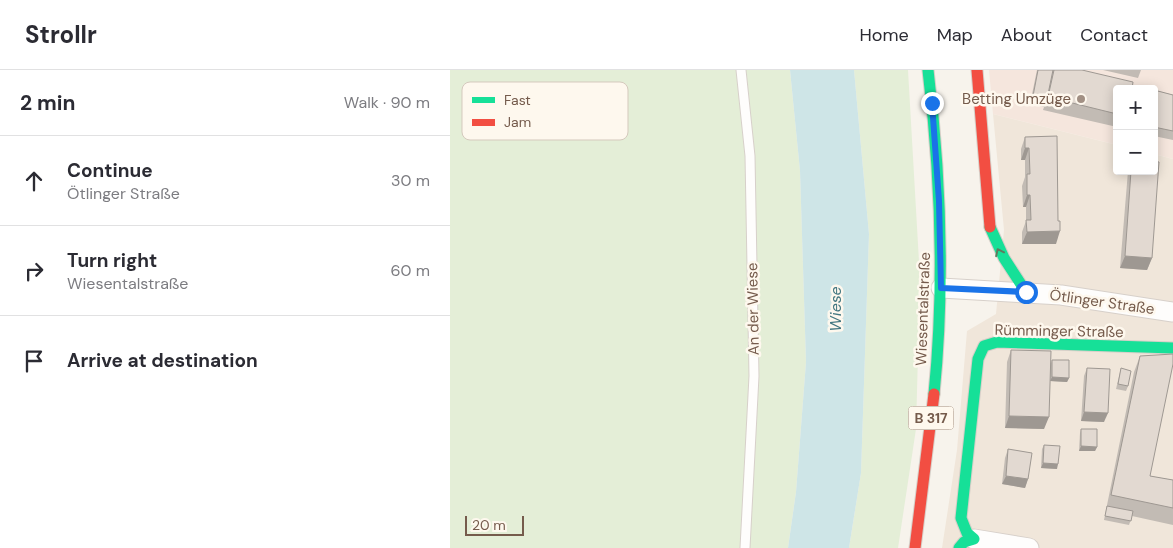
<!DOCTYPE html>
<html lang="en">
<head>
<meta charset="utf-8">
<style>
  :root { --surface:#fff; --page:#f2f2f3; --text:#2b2b33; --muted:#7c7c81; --line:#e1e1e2 }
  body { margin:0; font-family:"DM Sans",sans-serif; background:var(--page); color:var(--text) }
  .controls { position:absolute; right:15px; top:15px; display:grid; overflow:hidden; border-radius:5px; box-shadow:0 2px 12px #0003 }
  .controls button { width:45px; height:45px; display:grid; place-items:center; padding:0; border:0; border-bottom:1px solid var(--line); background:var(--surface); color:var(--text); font:25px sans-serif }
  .scale { position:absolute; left:15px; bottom:12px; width:59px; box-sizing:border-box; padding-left:5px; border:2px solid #755b4c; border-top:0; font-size:14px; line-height:18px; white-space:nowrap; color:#755b4c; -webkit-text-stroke:4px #fef8ee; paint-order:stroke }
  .stop { position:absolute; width:15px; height:15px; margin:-11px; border:4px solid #1a73e8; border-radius:50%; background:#fff }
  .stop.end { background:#1a73e8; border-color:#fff; box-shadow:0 1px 5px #0008 }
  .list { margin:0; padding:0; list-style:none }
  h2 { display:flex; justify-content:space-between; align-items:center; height:65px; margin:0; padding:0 20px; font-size:21px }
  h2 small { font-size:16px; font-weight:400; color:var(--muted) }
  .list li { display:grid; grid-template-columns:32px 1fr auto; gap:15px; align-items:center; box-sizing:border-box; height:90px; padding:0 20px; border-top:1px solid var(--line) }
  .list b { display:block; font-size:19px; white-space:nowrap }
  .list p { margin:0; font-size:16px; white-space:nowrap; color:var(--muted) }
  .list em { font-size:16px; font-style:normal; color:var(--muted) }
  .icon { flex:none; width:28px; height:28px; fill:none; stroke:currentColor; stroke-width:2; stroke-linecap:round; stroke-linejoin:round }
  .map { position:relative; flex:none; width:723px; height:478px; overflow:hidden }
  header { display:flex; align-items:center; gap:30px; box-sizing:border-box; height:70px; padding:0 25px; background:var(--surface); border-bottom:1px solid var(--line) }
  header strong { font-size:24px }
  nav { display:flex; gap:28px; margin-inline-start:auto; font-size:18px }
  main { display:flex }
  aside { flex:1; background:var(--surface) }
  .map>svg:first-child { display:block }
  .residential { fill:#f0e6da }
  .commercial { fill:#f5e6dd }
  .green { fill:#e4eed7 }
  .water { fill:#cee5e7 }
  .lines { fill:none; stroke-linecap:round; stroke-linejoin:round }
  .lane-casing { stroke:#d7d0ca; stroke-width:11 }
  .street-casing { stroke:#d7d0ca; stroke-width:21 }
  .fast-casing { stroke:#d6cfc8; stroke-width:13 }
  .jam-casing { stroke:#d6cfc8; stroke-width:13 }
  .lane { stroke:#fefdfc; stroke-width:9 }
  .street { stroke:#fefdfc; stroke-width:19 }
  .fast { stroke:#16e098; stroke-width:11 }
  .jam { stroke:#f24e42; stroke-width:11 }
  .wall { fill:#c2bbb4 }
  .shaded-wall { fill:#9e9892 }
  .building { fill:#e2d9d1; stroke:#9e9892 }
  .oneway { stroke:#5d7c5f }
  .route { stroke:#1a73e8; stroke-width:6 }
  .poi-dot { fill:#a29084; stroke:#fef8ee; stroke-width:2 }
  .labels { text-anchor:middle; stroke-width:5; stroke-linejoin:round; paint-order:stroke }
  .shield { fill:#fef8ee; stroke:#9e8a7d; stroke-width:1 }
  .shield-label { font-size:14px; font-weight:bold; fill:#755b4c }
  .poi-label { font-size:15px; fill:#755b4c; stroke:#fef8ee; text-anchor:end }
  .street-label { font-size:15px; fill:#755b4c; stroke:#fef8ee }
  .water-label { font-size:16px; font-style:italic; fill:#437781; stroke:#fef8ee }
  .key { fill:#fef8ee; stroke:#d5c9bd; stroke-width:1 }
  .key-label { font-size:14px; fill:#755b4c }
</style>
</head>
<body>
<header>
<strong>Strollr</strong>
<nav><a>Home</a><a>Map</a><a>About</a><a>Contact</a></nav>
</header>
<main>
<aside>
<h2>2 min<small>Walk · 90 m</small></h2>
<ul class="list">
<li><svg class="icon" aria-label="ahead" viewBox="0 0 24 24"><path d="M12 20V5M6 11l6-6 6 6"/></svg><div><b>Continue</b><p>Ötlinger Straße</p></div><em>30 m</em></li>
<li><svg class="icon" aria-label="right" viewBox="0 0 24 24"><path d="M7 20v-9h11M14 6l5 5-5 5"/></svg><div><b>Turn right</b><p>Wiesentalstraße</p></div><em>60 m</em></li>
<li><svg class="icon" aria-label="arrive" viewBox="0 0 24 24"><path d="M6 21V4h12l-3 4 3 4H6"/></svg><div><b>Arrive at destination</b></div></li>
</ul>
</aside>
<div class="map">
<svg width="723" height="478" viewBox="0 0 723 478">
  <rect width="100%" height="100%" fill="#f7f3ec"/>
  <polygon class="residential" points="543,44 667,75 667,101 704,101 704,84 723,89 723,478 492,478 507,380 517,261 546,244 554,160"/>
  <polygon class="commercial" points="539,0 723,0 723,89 704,84 704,19 667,19 667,75 543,44"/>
  <g class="green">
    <polygon points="0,0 340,0 350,101 356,292 346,422 338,478 0,478"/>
    <polygon points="404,0 458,0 470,209 466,359 448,478 399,478 411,403 419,164"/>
  </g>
  <polygon class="water" points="340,0 404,0 419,164 411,403 399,478 338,478 346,422 356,292 350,101"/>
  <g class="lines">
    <g class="lane-casing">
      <polyline id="lane" points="291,0 300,86 304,306 295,478"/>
    </g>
    <g class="street-casing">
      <g id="street">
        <polyline points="491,218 611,225 723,242"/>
        <polyline points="524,469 579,478"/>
      </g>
    </g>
    <g class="fast-casing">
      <g id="fast">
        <path d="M478 0C491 108 495 215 484 324"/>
        <polyline points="540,157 554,188 576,222"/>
        <polyline points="509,478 514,472 524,469 517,463 511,448 528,289 534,276 547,272 723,278"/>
      </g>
    </g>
    <g class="jam-casing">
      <g id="jam">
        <polyline points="527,0 540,157"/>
        <polyline points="465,478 484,324"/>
      </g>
    </g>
    <use href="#lane" class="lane"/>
    <use href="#street" class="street"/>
    <use href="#fast" class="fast"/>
    <use href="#jam" class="jam"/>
  </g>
  <g class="wall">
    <polygon points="587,0 632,0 667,19 667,57 593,40 594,37 580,34"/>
    <polygon points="653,0 691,0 688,8"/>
    <polygon points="704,20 723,25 723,70 704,66"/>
    <polygon points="607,66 606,174 572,174 572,162 576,151 576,137 573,137 572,116 575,107 575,90 571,90 571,79 575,67"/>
    <polygon points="678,101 704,101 702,188 697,200 670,198"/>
    <polygon points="561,280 601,293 602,290 619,308 617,312 600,311 594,359 555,358 557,292"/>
    <polygon points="690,286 700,406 723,410 723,455 682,446 679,455 654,450 684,302"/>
    <polygon points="637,298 654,352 631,351 634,306"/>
    <polygon points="671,298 678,316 676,321 666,319"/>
    <polygon points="631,359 647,377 645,381 629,381 630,363"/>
    <polygon points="594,375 607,399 591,398 592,379"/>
    <polygon points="558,379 578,409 575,418 552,414 555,388"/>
  </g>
  <g class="shaded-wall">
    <polygon points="575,78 579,78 575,90 571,90"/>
    <polygon points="577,125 580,125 576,137 573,137"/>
    <polygon points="610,161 606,174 572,174 577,162"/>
    <polygon points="675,186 702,188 697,200 670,198"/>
    <polygon points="602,307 619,308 617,312 600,311"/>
    <polygon points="634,342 658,343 654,352 631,351"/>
    <polygon points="559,346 599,347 594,359 555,358"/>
    <polygon points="631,376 647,377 645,381 629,381"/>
    <polygon points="593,393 608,394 607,399 591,398"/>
    <polygon points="556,406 578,409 575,418 552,414"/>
  </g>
  <g class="building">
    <polygon points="588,0 603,0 597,29 583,26"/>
    <polygon points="604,0 632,0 683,12 682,19 667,19 667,44 598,27"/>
    <polygon points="704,20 723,25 723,61 704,57"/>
    <polygon points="607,66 608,151 610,151 610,161 577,162 576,150 581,150 580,125 577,125 577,104 580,104 579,78 575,78 575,67"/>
    <polygon points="704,91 709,92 702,188 675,186 681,101 704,101"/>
    <polygon points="561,280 601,281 599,347 559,346"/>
    <polygon points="723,284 723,294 700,406 723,410 723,438 661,425 690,286"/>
    <polygon points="602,290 619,290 619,308 602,307"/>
    <polygon points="637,298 660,299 658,343 634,342"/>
    <polygon points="671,298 681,301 678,316 668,314"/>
    <polygon points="631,359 647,359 647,377 631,376"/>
    <polygon points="594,375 610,376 608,394 593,393"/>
    <polygon points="558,379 582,383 578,409 556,406"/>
    <polygon points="657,436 683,441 681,451 655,446"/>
  </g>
  <defs><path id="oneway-chevron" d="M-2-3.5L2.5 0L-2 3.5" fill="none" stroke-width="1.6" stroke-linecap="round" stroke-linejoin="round" transform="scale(1.25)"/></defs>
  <use class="oneway" href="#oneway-chevron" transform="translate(549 182) rotate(-116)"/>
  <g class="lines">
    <polyline class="route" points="482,33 489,131 491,218 576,222"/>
  </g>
  <circle class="poi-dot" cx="631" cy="29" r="5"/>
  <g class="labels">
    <rect class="shield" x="458.5" y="336.5" width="45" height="23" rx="4"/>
    <g class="shield-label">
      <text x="481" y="353">B 317</text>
    </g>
    <g class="poi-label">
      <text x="621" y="34">Betting Umzüge</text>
    </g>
    <g class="street-label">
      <text transform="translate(652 232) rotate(8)" y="5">Ötlinger Straße</text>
      <text transform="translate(303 239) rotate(-91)" y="5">An der Wiese</text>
      <text transform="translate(473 239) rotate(-88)" y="5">Wiesentalstraße</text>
      <text transform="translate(609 261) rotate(1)" y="5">Rümminger Straße</text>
    </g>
    <g class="water-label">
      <text transform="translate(385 239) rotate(-90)" y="6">Wiese</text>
    </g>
  </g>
  <rect x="12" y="12" width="166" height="58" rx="8" class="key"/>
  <rect x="22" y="27" width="23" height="6" fill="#16e098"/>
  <rect x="22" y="49" width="23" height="7" fill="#f24e42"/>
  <g class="key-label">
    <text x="54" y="35">Fast</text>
    <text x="54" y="57">Jam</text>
  </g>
</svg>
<div class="controls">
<button>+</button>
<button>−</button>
</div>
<div class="scale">20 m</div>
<div class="stop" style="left:576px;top:222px"></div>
<div class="stop end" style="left:482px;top:33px"></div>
</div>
</main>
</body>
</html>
